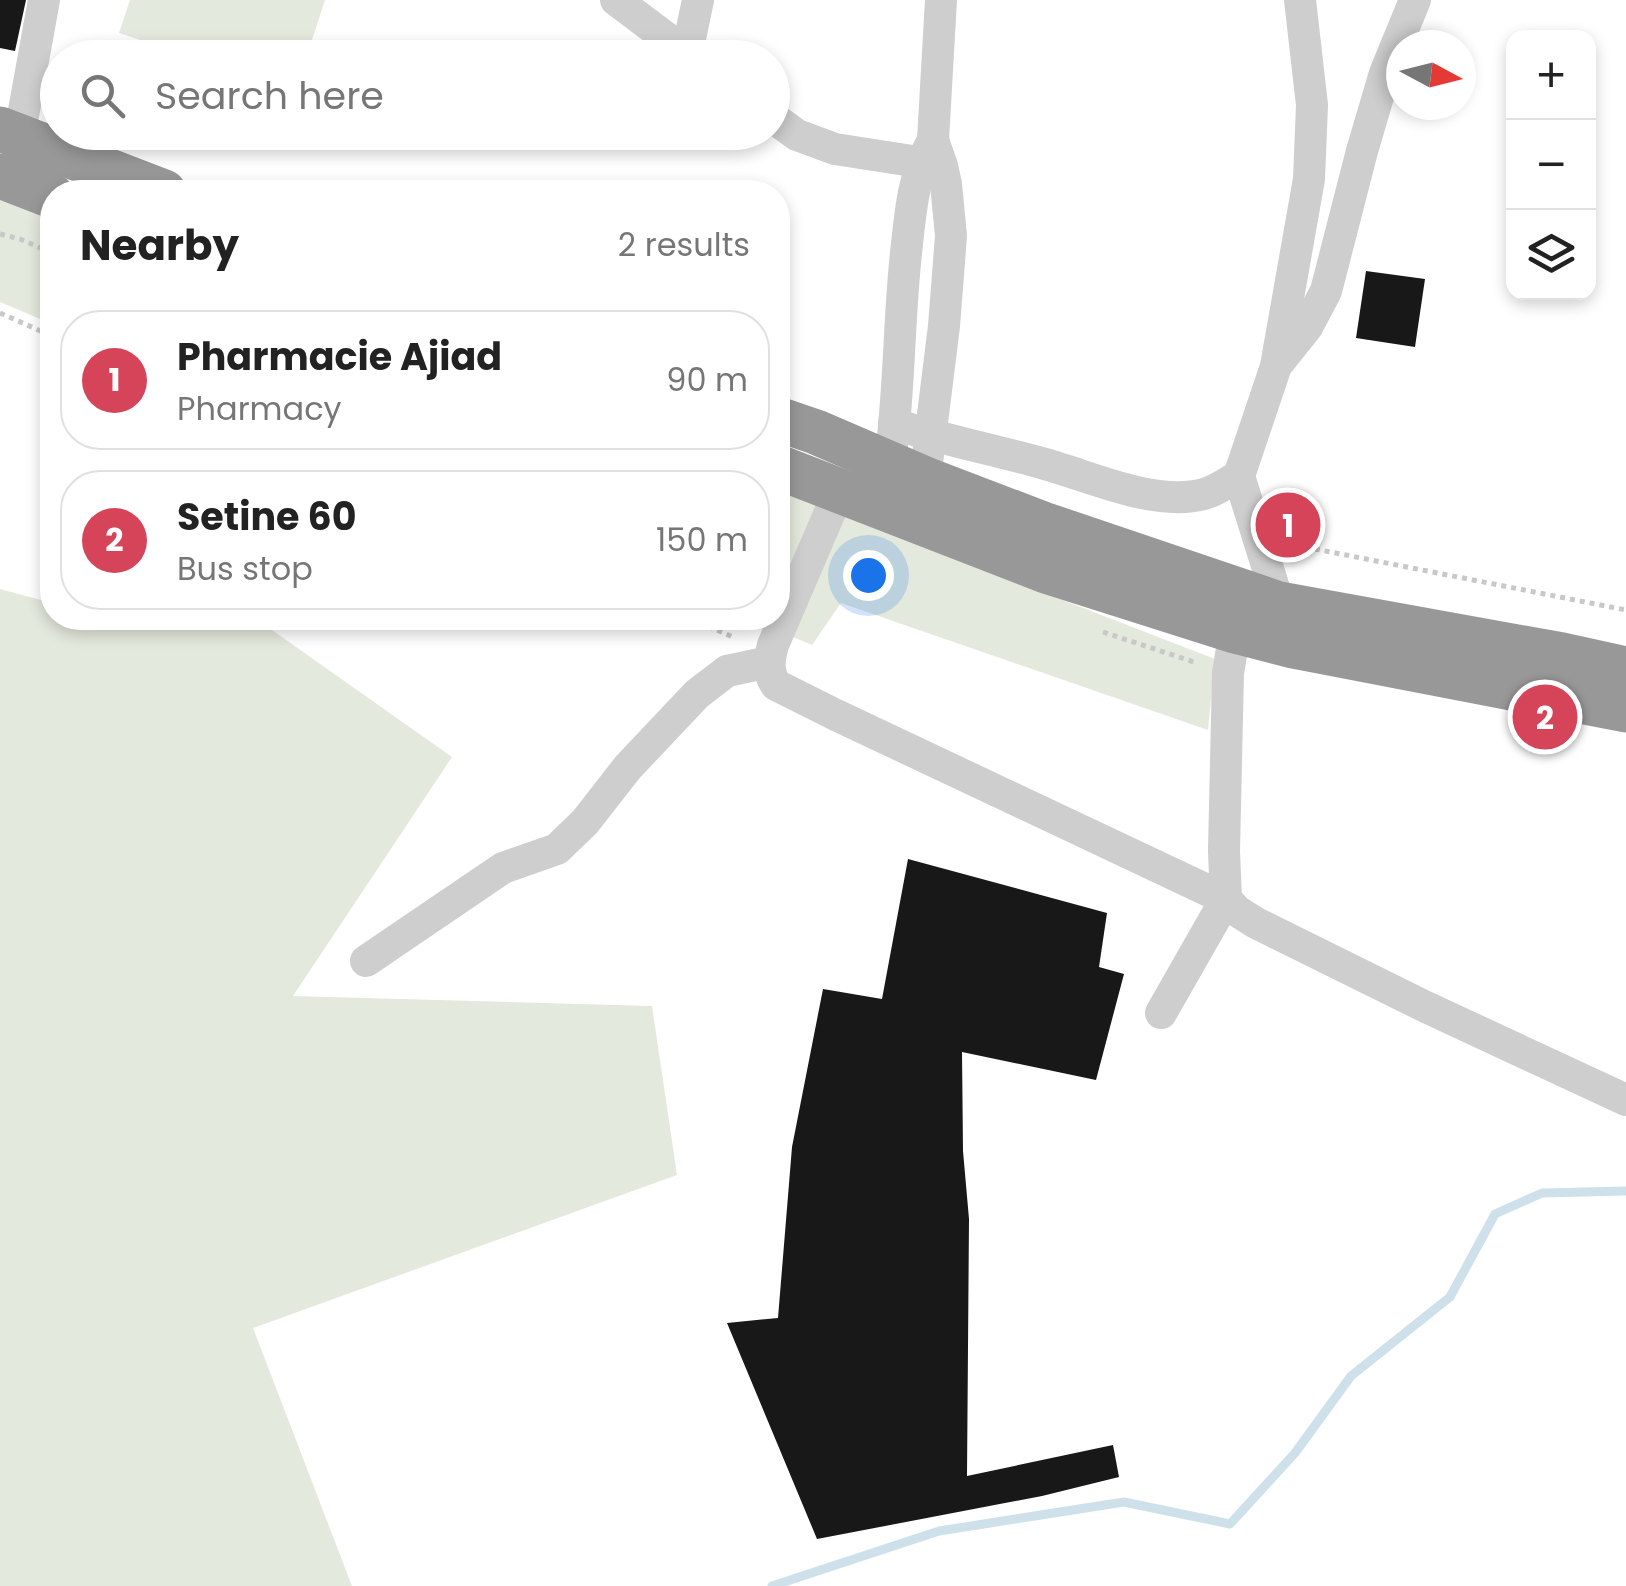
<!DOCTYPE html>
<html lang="en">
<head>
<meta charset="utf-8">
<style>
  :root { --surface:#fff; --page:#f2f2f2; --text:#222; --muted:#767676; --line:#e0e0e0; --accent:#d64459 }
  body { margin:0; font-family:Poppins,sans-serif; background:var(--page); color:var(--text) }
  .controls { position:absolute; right:30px; top:30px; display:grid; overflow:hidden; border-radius:20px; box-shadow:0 5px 15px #0003 }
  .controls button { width:90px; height:90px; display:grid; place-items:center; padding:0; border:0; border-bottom:2px solid var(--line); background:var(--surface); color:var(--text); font:50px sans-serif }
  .compass { position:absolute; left:1386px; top:30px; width:90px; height:90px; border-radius:50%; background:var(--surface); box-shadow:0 5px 15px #0003; rotate:97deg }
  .you { position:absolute; left:868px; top:575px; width:35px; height:35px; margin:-25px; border:8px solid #fff; border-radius:50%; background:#1a73e8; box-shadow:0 0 0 15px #1a73e833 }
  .badge { display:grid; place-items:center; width:65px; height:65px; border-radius:50%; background:var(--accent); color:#fff; font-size:32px; font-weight:700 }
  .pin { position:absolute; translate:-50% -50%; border:5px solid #fff; box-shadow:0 2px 10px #0006 }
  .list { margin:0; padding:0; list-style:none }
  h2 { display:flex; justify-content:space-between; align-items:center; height:130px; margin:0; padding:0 40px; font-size:42px }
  h2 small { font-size:32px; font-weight:400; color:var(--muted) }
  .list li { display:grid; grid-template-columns:65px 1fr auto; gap:30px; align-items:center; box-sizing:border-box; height:140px; margin:0 20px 20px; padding:0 20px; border:2px solid var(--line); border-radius:40px }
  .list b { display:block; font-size:38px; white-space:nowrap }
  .list p { margin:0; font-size:32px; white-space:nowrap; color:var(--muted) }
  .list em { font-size:32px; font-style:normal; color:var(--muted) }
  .icon { flex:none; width:55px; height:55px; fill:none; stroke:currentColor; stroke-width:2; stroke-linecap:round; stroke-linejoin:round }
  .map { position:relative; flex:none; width:1626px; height:1586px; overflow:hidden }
  .search { position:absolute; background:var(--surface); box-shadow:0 5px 15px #0003; left:40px; top:40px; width:750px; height:110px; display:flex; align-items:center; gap:25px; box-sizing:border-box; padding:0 35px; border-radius:55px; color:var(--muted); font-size:38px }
  .panel { position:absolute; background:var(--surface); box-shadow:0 5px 15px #0003; left:40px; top:180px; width:750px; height:450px; border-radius:40px }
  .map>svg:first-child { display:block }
  .green { fill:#e4e9dd }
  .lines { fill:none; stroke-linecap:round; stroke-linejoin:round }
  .stream { stroke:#cee1ea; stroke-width:9 }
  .building { fill:#181818 }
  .path { stroke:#c8c8c8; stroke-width:5; stroke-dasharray:5 5; stroke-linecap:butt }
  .minor { stroke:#cecece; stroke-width:32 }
  .highway { stroke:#989898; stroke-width:45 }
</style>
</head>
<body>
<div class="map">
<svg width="1626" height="1586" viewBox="0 0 1626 1586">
  <rect width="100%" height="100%" fill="#fff"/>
  <g class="green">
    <polygon points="130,0 325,0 306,58 193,57 119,33"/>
    <polygon points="0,192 52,210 52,324 0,302"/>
    <polygon points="778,490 1215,659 1208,730 841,603 812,645 748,618 778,618"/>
    <polygon points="0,589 52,603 52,618 255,618 452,757 293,996 652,1006 677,1175 253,1328 352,1586 0,1586"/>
  </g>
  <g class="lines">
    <polyline class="stream" points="772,1586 939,1531 1124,1502 1230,1524 1295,1453 1351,1376 1450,1297 1495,1214 1542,1193 1626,1191"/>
  </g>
  <g class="building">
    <polygon points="0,0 26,0 15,51 0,48"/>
    <polygon points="1366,271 1425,279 1415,347 1356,338"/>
    <polygon points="908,859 1107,913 1099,967 1124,974 1096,1080 962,1052 963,1151 969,1219 967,1476 1113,1445 1119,1477 1042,1496 817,1539 727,1323 778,1318 792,1147 823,989 882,999"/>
  </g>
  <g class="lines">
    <g class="path">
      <polyline points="0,234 20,239 52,253"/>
      <polyline points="0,313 52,336"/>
      <polyline points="1305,547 1626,610"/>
      <polyline points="690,618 733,637"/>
      <polyline points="1103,632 1197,663"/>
    </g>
    <g class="minor">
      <polyline points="616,0 693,58"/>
      <polyline points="687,53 698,0"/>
      <polyline points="772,117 797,135 835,149 938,165"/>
      <polyline points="19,138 44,0"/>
      <polyline points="1279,362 1307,327 1326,291 1362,151 1385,73 1415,0"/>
      <path d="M894 424C944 440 995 450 1045 464 1092 477 1155 507 1204 494 1216 491 1228 482 1239 476"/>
      <path d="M892 445C900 378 899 311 907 244 911 206 914 174 933 140"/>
      <polyline points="925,479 944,326 951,236 946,184 942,166 933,140 941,0"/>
      <path d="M839 491 773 645C769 660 767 672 776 685L836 715 1226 899 1161 1013"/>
      <polyline points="1279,604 1239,476 1276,366 1309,179 1312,105 1300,0"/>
      <polyline points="1235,631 1228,673 1224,851 1226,899 1237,911 1256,923 1426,1007 1626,1100"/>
      <polyline points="366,961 503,868 557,849 585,822 628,767 697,694 727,671 769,662"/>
    </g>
    <g class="highway">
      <polyline points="0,129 164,192"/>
      <polyline points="0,176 52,196"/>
      <polyline points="778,419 816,432 925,479 1043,524 1279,604 1562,655 1626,669"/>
      <polyline points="778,467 1046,571 1235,631 1293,646 1626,710"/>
    </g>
  </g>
</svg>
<div class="controls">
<button>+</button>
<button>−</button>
<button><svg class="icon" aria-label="layers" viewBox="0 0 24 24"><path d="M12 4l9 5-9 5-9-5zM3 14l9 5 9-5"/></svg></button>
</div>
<svg class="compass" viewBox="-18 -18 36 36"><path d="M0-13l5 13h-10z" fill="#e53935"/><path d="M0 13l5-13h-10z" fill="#767676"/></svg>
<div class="you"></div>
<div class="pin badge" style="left:1288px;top:525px">1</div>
<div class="pin badge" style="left:1545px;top:717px">2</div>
<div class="search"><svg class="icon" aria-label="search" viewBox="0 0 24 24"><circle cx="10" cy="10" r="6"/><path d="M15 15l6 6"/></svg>Search here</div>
<section class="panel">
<h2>Nearby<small>2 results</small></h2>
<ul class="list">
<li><span class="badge">1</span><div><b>Pharmacie Ajiad</b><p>Pharmacy</p></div><em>90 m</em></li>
<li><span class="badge">2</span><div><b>Setine 60</b><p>Bus stop</p></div><em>150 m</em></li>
</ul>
</section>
</div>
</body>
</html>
